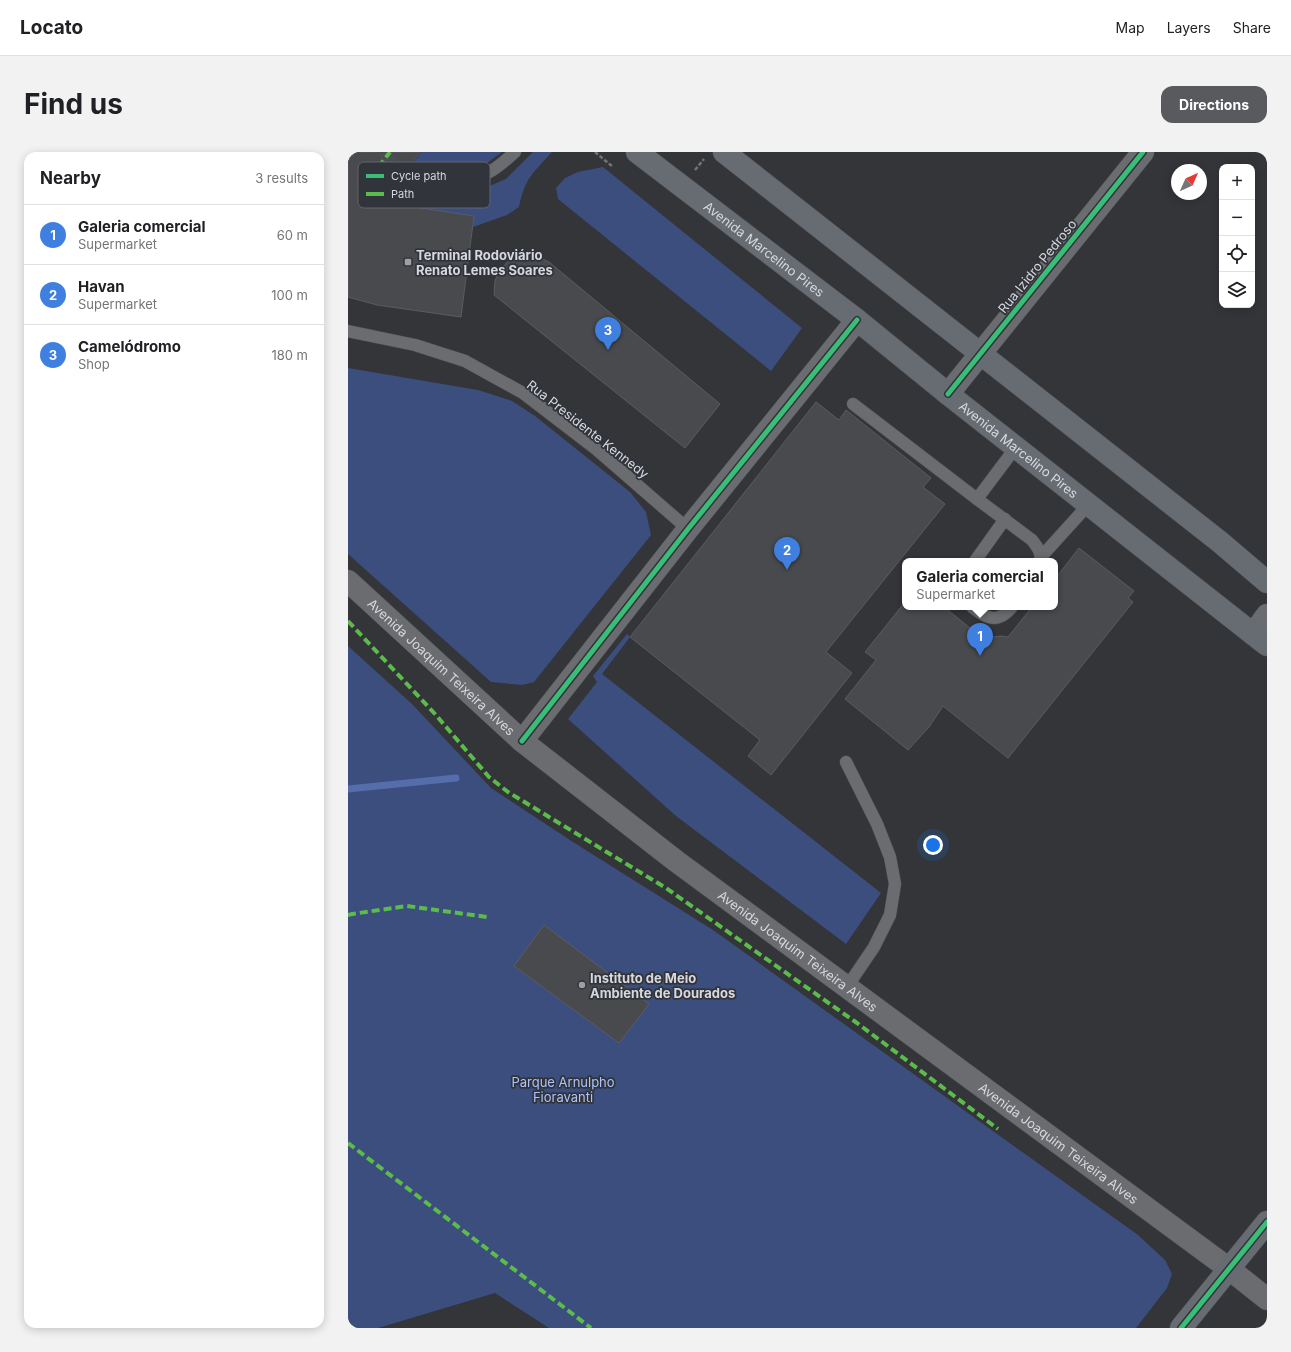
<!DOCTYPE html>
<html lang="en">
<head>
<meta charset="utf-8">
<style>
  :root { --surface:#fff; --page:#f2f2f2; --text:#202124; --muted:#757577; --line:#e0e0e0; --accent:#585a5e }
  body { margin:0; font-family:Inter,sans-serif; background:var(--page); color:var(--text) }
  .controls { position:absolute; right:12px; top:12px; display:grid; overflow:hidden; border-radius:8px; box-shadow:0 2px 10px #0003 }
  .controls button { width:36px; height:36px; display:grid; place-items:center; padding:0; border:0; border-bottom:1px solid var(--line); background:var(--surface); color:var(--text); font:20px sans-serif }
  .compass { position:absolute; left:823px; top:12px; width:36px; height:36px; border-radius:50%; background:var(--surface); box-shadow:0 2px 10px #0003; rotate:45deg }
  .you { position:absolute; left:585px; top:693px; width:14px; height:14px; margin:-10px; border:3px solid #fff; border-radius:50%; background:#1a73e8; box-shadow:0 0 0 6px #1a73e833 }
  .badge { display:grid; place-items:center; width:26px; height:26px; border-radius:50%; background:var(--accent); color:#fff; font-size:13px; font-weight:700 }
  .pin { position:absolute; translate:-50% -33px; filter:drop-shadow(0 1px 2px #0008) }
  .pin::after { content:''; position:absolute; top:21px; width:14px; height:12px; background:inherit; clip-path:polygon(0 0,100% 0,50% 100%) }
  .popup { position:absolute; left:554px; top:406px; width:156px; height:52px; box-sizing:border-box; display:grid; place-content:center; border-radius:8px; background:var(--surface); filter:drop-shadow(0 1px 3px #0005); font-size:13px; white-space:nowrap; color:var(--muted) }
  .popup b { font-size:15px; color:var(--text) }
  .popup::after { content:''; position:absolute; left:50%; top:100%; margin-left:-8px; border:8px solid transparent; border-top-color:var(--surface) }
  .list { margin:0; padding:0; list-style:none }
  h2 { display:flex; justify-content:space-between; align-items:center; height:52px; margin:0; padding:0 16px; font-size:17px }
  h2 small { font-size:13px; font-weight:400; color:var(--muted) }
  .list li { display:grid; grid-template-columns:26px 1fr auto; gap:12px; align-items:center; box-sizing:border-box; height:60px; padding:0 16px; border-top:1px solid var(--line) }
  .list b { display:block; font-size:15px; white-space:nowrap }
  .list p { margin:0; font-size:13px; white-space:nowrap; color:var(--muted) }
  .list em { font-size:13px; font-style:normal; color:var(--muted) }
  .icon { flex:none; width:22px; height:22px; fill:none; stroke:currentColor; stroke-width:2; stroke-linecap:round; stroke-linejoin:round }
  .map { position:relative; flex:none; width:919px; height:1176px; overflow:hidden; border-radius:12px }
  header { display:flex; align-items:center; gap:24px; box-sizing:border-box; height:56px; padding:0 20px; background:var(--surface); border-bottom:1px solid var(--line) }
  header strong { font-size:19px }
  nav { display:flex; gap:22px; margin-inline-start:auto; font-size:14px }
  .intro { display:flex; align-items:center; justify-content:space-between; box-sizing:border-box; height:96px; padding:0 24px }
  h1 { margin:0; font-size:28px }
  .button { padding:10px 18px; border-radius:12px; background:var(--accent); color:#fff; font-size:14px; font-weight:700 }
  main { display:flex; gap:24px; padding:0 24px }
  aside { flex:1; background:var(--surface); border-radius:12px; box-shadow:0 2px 10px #0003 }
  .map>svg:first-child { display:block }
  .green { fill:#3b4e7e }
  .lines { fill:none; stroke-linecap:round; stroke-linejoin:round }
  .stream { stroke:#556dab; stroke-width:7 }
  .building { fill:#484a4e; stroke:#5a5c5f }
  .street-tunnel { stroke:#4b4d52; stroke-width:22; stroke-dasharray:22 11; stroke-linecap:butt }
  .lane-casing { stroke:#505256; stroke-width:13 }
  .street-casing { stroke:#505256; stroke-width:23 }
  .secondary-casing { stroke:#505256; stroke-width:23 }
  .primary-casing { stroke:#505256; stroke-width:23 }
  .path { stroke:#727375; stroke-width:2.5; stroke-dasharray:4 2; stroke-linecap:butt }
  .lane { stroke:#6b6c70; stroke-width:12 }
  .street { stroke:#6b6c70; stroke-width:22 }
  .secondary { stroke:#6b6c70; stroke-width:22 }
  .primary { stroke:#676b72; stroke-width:22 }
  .quiet { stroke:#5cbc4b; stroke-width:4; stroke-dasharray:8 4; stroke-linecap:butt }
  .cycleway-casing { stroke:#31343b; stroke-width:8 }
  .cycleway { stroke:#3abd76; stroke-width:5 }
  .poi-dot { fill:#9d9fa4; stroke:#31343b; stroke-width:1.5 }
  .labels { text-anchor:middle; stroke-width:3.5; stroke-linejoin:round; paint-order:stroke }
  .street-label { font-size:13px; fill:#d6d8dd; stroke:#31343b }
  .poi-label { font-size:13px; font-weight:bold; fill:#d6d8dd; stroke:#31343b; text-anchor:start }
  .park-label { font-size:13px; fill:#abc3fb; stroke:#31343b }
  .key { fill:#31343b; stroke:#63656c; stroke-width:1 }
  .key-label { font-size:11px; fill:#d6d8dd }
</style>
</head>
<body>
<header>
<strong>Locato</strong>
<nav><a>Map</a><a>Layers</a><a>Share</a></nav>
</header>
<div class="intro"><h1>Find us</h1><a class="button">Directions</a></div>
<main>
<aside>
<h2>Nearby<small>3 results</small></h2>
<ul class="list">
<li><span class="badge" style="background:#3f7fe0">1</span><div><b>Galeria comercial</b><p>Supermarket</p></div><em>60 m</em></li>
<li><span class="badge" style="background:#3f7fe0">2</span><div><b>Havan</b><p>Supermarket</p></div><em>100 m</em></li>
<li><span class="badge" style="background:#3f7fe0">3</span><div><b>Camelódromo</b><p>Shop</p></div><em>180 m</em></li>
</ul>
</aside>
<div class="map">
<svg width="919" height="1176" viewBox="0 0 919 1176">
  <rect width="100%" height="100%" fill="#333539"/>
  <g class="green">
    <polygon points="73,0 154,0 135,14 57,39 44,40"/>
    <path d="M185 0H204C185 21 177 26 171 55L159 63 125 75 126 64 68 56 132 38 158 27Z"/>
    <polygon points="255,15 454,176 423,219 210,47 208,36 217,26 230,20"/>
    <polygon points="0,216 130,238 164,249 187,264 282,340 298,360 303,383 186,530 174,533 143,530 0,402"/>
    <polygon points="279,482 282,485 254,522 533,741 498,792 328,664 220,567 249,530 245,524"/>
    <polygon points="0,494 64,552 143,636 225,690 365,778 790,1083 817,1108 824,1122 819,1136 788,1176 201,1176 147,1141 30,1176 0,1176"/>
  </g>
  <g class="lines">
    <polyline class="stream" points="0,637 108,626"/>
  </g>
  <g class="building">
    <polygon points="8,0 72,0 42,40 39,51 126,64 113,165 29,153 0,145 0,9"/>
    <polygon points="184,102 201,110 372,252 337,296 146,143 147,129 151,119 163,106"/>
    <polygon points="468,250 491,268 498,258 583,326 575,335 597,352 478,500 504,521 423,623 400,604 412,588 282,485"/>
    <polygon points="731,396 786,439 780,446 785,450 660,606 595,554 581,575 560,598 497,547 528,508 517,500 557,450 557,455 596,455 637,488 643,485 653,484 660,485 684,455 707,455 707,427"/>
    <polygon points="196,773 301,852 271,891 166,814"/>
  </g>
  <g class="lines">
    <polyline class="street-tunnel" points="16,34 42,0"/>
    <g class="lane-casing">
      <g id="lane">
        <path d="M41 46C76 42 112 37 143 19 152 14 160 6 167 0"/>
        <polyline points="0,179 67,193 117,209 175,241 248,297 340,377"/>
        <polyline points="505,252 629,347 668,295"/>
        <path d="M629 347 684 388C689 395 694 400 692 409"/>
        <polyline points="693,405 741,352"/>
        <polyline points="627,409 657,367"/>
        <path d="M624 455C639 467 650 472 664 455"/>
        <polyline points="498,610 529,672 542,705 547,732 542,763 526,795 499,835"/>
      </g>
    </g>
    <g class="street-casing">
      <g id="street">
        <polyline points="905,482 919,463"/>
        <polyline points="174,589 340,377 509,168"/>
      </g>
    </g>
    <g class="secondary-casing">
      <g id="secondary">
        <polyline points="600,242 795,0"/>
        <path id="s1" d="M0 429 174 589 328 709 880 1116 919 1147"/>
      </g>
    </g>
    <g class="primary-casing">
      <g id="primary">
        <path id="s2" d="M289 0 509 168 600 242 919 493"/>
        <polyline points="376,0 872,390 919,430"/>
        <polyline points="833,1176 919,1070"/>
      </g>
    </g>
    <g class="path">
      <polyline points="247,0 265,15"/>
      <polyline points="347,18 356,7"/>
    </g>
    <use href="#lane" class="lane"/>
    <use href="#street" class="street"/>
    <use href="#secondary" class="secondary"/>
    <use href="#primary" class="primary"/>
    <g class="quiet">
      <polyline points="16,34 42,0"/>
      <polyline points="0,469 87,562 141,625 160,640 318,736 509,871 650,977"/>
      <polyline points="0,763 4,762 59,754 139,765"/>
      <polyline points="0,991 243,1176"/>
    </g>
    <g class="cycleway-casing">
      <g id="cycleway">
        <polyline points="600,242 795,0"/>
        <polyline points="174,589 340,377 509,168"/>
        <polyline points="833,1176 919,1070"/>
      </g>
    </g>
    <use href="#cycleway" class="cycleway"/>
  </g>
  <g class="poi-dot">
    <rect x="56" y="106" width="8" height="8" rx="2"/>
    <circle cx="234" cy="833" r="4"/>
  </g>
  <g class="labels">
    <g class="street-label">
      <text dy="5" stroke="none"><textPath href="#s2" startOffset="160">Avenida Marcelino Pires</textPath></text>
      <text transform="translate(689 114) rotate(-51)" y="5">Rua Izidro Pedroso</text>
      <text transform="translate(240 277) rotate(38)" y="5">Rua Presidente Kennedy</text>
      <text dy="5" stroke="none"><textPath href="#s2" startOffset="484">Avenida Marcelino Pires</textPath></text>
      <text dy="5" stroke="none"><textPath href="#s1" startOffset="127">Avenida Joaquim Teixeira Alves</textPath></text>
      <text dy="5" stroke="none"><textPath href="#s1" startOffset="583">Avenida Joaquim Teixeira Alves</textPath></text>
      <text dy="5" stroke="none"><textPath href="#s1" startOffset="907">Avenida Joaquim Teixeira Alves</textPath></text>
    </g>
    <g class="poi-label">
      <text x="68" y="108">Terminal Rodoviário<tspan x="68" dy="15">Renato Lemes Soares</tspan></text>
      <text x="242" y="831">Instituto de Meio<tspan x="242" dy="15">Ambiente de Dourados</tspan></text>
    </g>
    <g class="park-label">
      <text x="215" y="935">Parque Arnulpho<tspan x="215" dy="15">Fioravanti</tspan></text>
    </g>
  </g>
  <rect x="10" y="10" width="132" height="46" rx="6" class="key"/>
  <rect x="18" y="22" width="18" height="4" fill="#3abd76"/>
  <rect x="18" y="40" width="18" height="4" fill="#5cbc4b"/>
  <g class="key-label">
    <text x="43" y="28">Cycle path</text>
    <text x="43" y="46">Path</text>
  </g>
</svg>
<div class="controls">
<button>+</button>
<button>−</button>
<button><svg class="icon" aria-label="locate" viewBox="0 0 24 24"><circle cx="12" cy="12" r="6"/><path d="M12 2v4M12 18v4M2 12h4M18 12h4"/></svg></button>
<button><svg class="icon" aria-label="layers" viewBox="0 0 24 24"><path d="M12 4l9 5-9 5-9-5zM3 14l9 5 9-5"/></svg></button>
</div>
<svg class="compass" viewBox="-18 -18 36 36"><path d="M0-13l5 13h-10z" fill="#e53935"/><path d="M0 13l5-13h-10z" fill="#757577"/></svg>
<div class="you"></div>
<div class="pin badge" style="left:632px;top:504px;background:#3f7fe0">1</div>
<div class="popup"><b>Galeria comercial</b>Supermarket</div>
<div class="pin badge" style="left:439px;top:418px;background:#3f7fe0">2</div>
<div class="pin badge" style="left:260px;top:198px;background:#3f7fe0">3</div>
</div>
</main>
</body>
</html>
